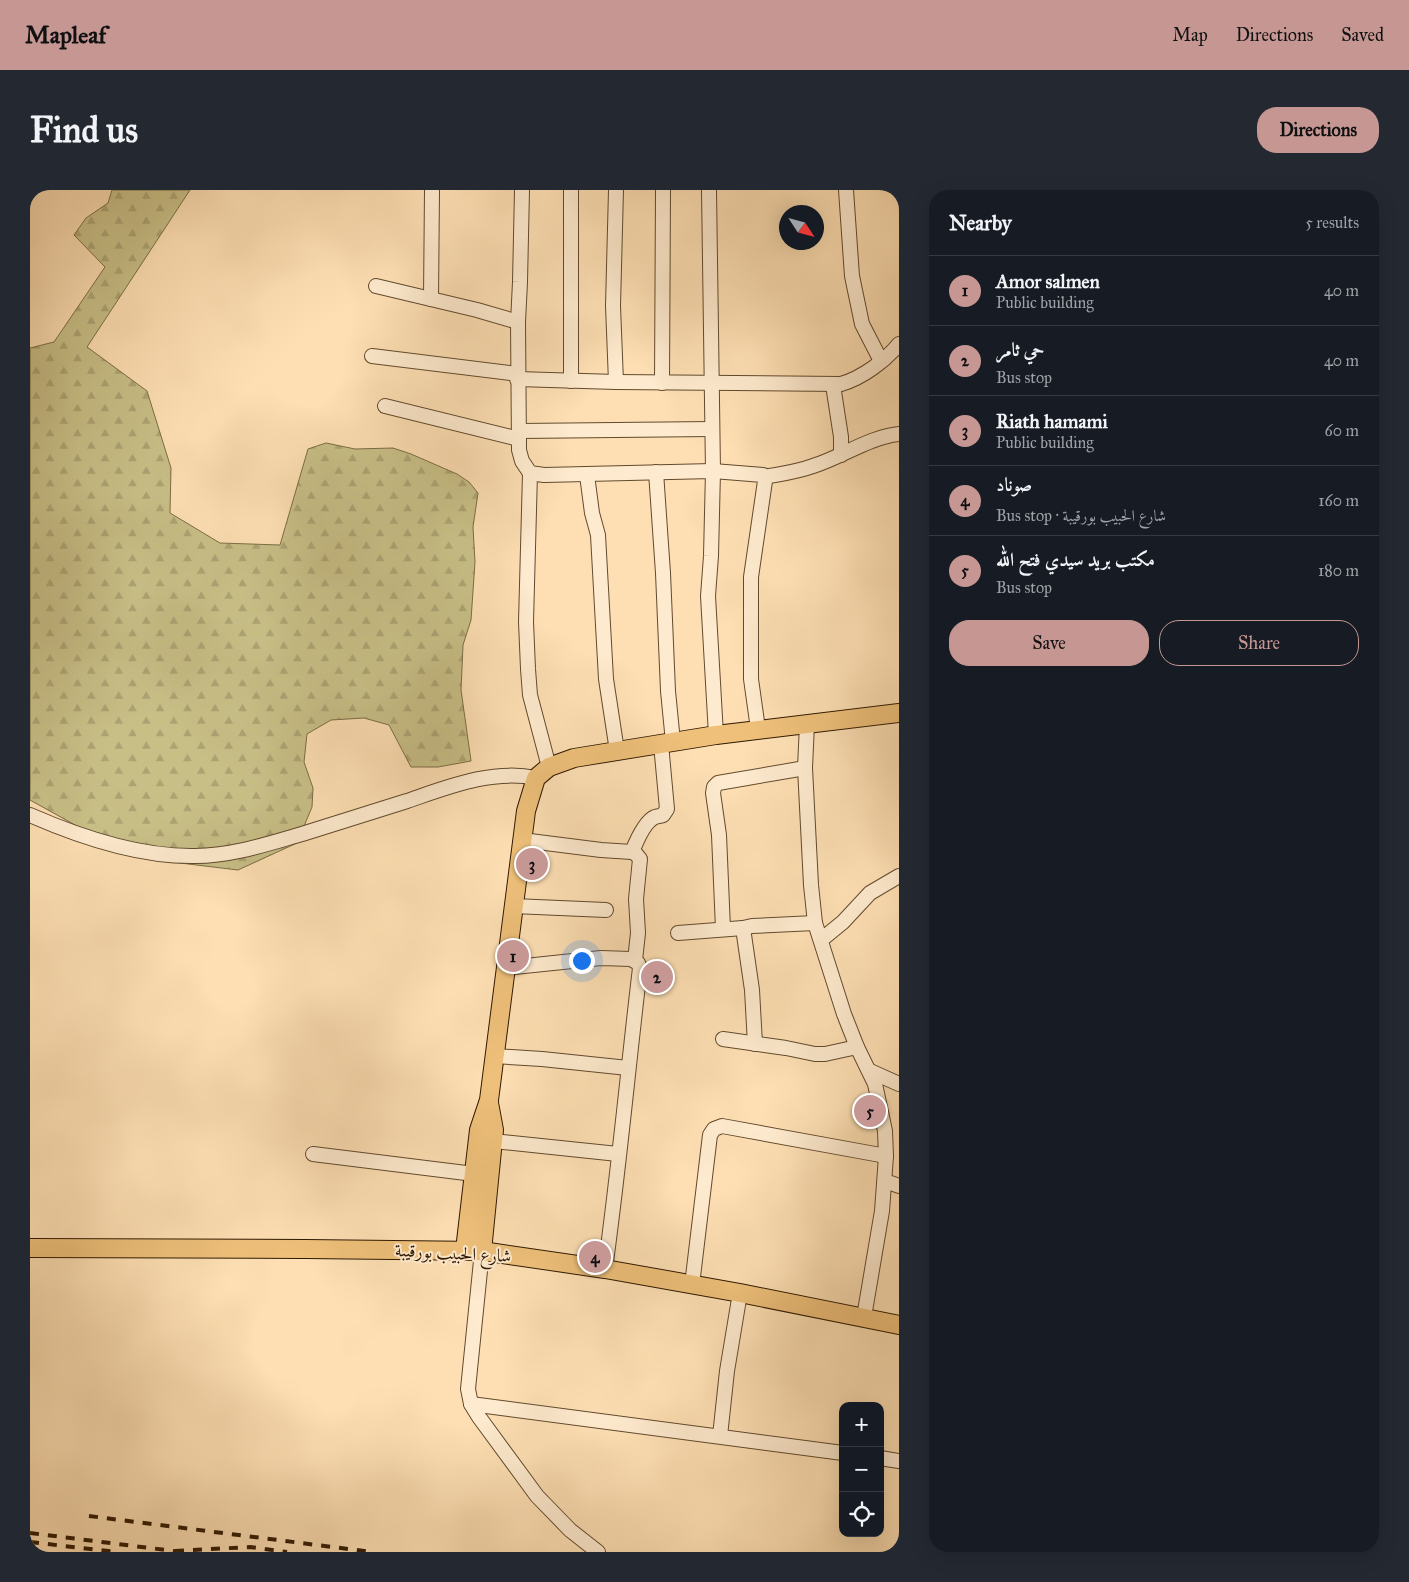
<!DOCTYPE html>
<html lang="en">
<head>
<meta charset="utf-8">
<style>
  :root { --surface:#171b24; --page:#242831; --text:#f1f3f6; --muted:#9ea1a6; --line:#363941; --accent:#c59692 }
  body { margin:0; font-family:"IM FELL Great Primer",Amiri,serif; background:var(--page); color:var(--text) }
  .controls { position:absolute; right:15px; bottom:15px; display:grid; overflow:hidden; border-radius:10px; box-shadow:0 5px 20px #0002 }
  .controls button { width:45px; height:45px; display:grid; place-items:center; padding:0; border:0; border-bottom:1px solid var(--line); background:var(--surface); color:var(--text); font:25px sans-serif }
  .compass { position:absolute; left:749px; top:15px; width:45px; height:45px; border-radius:50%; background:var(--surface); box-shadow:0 5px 20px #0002; rotate:126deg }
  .you { position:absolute; left:551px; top:770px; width:18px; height:18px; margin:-12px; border:4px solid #fff; border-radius:50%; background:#1a73e8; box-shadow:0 0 0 8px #1a73e833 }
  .badge { display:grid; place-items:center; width:32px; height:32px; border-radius:50%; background:var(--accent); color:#111; font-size:16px; font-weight:700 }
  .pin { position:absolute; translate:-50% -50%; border:2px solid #fff; box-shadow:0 1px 5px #0006 }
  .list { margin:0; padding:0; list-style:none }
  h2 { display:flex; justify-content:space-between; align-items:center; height:65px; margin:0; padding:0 20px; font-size:21px }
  h2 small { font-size:16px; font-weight:400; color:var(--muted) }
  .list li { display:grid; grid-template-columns:32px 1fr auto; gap:15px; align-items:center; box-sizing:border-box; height:70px; padding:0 20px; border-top:1px solid var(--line) }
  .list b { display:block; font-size:19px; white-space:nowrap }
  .list p { margin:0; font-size:16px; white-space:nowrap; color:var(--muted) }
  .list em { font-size:16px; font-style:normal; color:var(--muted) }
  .actions { display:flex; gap:10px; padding:15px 20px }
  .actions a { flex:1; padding:11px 0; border:1px solid var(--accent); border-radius:20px; text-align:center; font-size:18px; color:var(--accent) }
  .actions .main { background:var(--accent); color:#111 }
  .icon { flex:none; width:28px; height:28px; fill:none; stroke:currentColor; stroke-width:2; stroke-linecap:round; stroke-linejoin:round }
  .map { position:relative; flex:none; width:869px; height:1362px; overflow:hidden; border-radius:20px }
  header { display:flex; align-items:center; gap:30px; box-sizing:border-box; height:70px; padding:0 25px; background:var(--accent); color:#111 }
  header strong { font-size:24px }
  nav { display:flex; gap:28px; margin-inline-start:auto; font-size:18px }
  .intro { display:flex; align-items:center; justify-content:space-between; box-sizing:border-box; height:120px; padding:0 30px }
  h1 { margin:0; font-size:35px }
  .button { padding:12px 22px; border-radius:20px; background:var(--accent); color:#111; font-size:18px; font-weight:700 }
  main { display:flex; gap:30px; padding:0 30px }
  aside { flex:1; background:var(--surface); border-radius:20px; box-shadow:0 5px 20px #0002 }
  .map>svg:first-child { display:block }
  .forest { fill:url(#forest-firs); stroke:#7c6c44 }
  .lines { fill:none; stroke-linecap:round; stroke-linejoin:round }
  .minor-casing { stroke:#624a2d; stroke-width:16 }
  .major-casing { stroke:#2f1800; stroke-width:20 }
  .minor { stroke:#feeace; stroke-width:14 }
  .major { stroke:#eec07a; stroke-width:18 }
  .rail { stroke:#2f1800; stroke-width:4; stroke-dasharray:9 9; stroke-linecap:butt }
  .labels { text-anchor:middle; stroke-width:4; stroke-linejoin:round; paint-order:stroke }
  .street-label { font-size:18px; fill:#2f1800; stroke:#feeace }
</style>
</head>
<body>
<header>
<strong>Mapleaf</strong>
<nav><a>Map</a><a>Directions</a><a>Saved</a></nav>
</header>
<div class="intro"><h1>Find us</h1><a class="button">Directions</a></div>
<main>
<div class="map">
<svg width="869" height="1362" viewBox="0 0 869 1362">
  <defs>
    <pattern id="forest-firs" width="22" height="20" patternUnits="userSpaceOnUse" patternTransform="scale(1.25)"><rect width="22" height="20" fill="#c8bf87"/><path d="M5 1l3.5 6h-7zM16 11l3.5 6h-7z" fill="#aca373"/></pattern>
  </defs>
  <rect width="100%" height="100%" fill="#fddfb3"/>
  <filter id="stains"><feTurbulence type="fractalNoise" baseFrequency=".004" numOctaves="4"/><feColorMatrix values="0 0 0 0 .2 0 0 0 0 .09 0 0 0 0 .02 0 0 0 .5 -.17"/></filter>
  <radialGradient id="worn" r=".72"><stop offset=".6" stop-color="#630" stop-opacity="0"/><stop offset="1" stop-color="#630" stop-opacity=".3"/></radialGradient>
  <polygon class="forest" points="82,0 160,0 57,157 117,201 141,278 140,323 190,353 250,355 278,259 296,253 325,259 363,258 381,264 427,284 439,292 448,303 443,337 445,372 441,430 433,455 431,500 441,571 408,577 381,577 359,535 334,528 301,530 277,544 274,572 283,598 282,617 267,653 208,680 117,669 54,640 0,610 0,158 24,152 75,77 44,45 56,28 78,13"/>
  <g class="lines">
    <g class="minor-casing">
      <g id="minor">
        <polyline points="492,0 490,92 488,132 489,260 492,271 500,283 514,285 683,281 733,285 735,291 721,387 721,489 728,539"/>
        <polyline points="541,0 541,191"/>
        <polyline points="586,0 583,116 586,192"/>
        <polyline points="679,0 683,281 681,366 678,406 686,545"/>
        <polyline points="816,0 822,86 832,134 851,171"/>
        <polyline points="346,96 447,120 488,132"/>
        <polyline points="401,109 402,0"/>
        <polyline points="342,166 488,184"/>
        <path d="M487 189 586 192 811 194C832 188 855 171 869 154"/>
        <polyline points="632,193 633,0"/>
        <polyline points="803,195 811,247 811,265"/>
        <polyline points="355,216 489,249"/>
        <polyline points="489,241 682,239"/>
        <polyline points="626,282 633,383 638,501 643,552"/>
        <polyline points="500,283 496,432 498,479 500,505 519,577"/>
        <polyline points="557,285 562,323 568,345 576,489 587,561"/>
        <path d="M734 287C750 284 767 282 783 276 812 267 839 247 869 244"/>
        <polyline points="777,534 775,578 781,695 785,733 814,824 827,857 845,894 855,941 856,966 852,1021 834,1127"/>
        <path d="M0 625C50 647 109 667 165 666 202 666 237 654 272 644 307 633 342 622 377 611 418 597 462 579 506 588"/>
        <polyline points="492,650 571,660 602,662 606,664 610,669 606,709 608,743 605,770"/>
        <path d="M602 662C606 652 615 631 625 627 628 626 631 626 633 625L637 619 631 554"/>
        <polyline points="483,716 576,720"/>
        <polyline points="713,738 722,800 725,854"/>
        <polyline points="693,739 689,645 683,603 684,597 688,593 775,578"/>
        <polyline points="648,743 713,738 722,736 785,733"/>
        <polyline points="791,750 813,732 840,703 869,686"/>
        <path d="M475 778 571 768 601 769 608 773 610 778C598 878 589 979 575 1079"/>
        <polyline points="693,849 756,858 785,864 795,864 827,857"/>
        <polyline points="464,866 512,869 598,878"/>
        <polyline points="840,881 869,894"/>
        <polyline points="463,951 588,964"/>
        <polyline points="283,964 444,984"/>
        <polyline points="855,991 869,996"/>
        <polyline points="452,1061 438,1199 441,1214 449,1227 507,1306 540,1340 568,1362"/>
        <polyline points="662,1095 680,945 684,939 692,936 856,966"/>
        <polyline points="441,1214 813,1263"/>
        <polyline points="690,1246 697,1181 710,1103"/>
        <polyline points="850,1268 869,1271"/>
      </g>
    </g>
    <g class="major-casing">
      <g id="major">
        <polyline points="0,1058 276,1059 452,1061 575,1079 710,1103 869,1135"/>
        <polyline points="435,1060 449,940 459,910 496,621 506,588 519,577 544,568 686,545 869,523"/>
        <polyline points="452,1061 464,940 459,913"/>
      </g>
    </g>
    <use href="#minor" class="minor"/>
    <use href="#major" class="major"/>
    <g class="rail">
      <polyline points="59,1326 342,1362"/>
      <polyline points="0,1343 152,1362"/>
      <polyline points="0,1352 86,1362"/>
      <polyline points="145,1361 220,1357 257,1362"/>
    </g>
  </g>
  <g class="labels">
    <g class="street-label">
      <text transform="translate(423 1063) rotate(3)" y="6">شارع الحبيب بورقيبة</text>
    </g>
  </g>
  <rect width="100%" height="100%" filter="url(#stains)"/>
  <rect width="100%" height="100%" fill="url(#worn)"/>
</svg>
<div class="controls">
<button>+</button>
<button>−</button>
<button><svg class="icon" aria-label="locate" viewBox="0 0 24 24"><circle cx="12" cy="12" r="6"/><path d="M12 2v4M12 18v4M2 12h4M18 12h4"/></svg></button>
</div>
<svg class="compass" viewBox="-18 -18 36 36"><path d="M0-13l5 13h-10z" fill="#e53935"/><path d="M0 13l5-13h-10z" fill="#9ea1a6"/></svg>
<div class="you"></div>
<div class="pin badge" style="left:483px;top:766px">1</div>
<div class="pin badge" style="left:627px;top:787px">2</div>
<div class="pin badge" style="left:502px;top:674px">3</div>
<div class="pin badge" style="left:565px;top:1067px">4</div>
<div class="pin badge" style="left:840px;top:921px">5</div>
</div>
<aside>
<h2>Nearby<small>5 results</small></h2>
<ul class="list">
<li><span class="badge">1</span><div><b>Amor salmen</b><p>Public building</p></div><em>40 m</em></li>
<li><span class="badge">2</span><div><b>حي ثامر</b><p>Bus stop</p></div><em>40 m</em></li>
<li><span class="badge">3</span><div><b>Riath hamami</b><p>Public building</p></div><em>60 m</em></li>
<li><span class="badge">4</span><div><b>صوناد</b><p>Bus stop · شارع الحبيب بورقيبة</p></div><em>160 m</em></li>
<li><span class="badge">5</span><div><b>مكتب بريد سيدي فتح الله</b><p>Bus stop</p></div><em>180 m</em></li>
</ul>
<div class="actions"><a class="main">Save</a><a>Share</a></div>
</aside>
</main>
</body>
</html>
